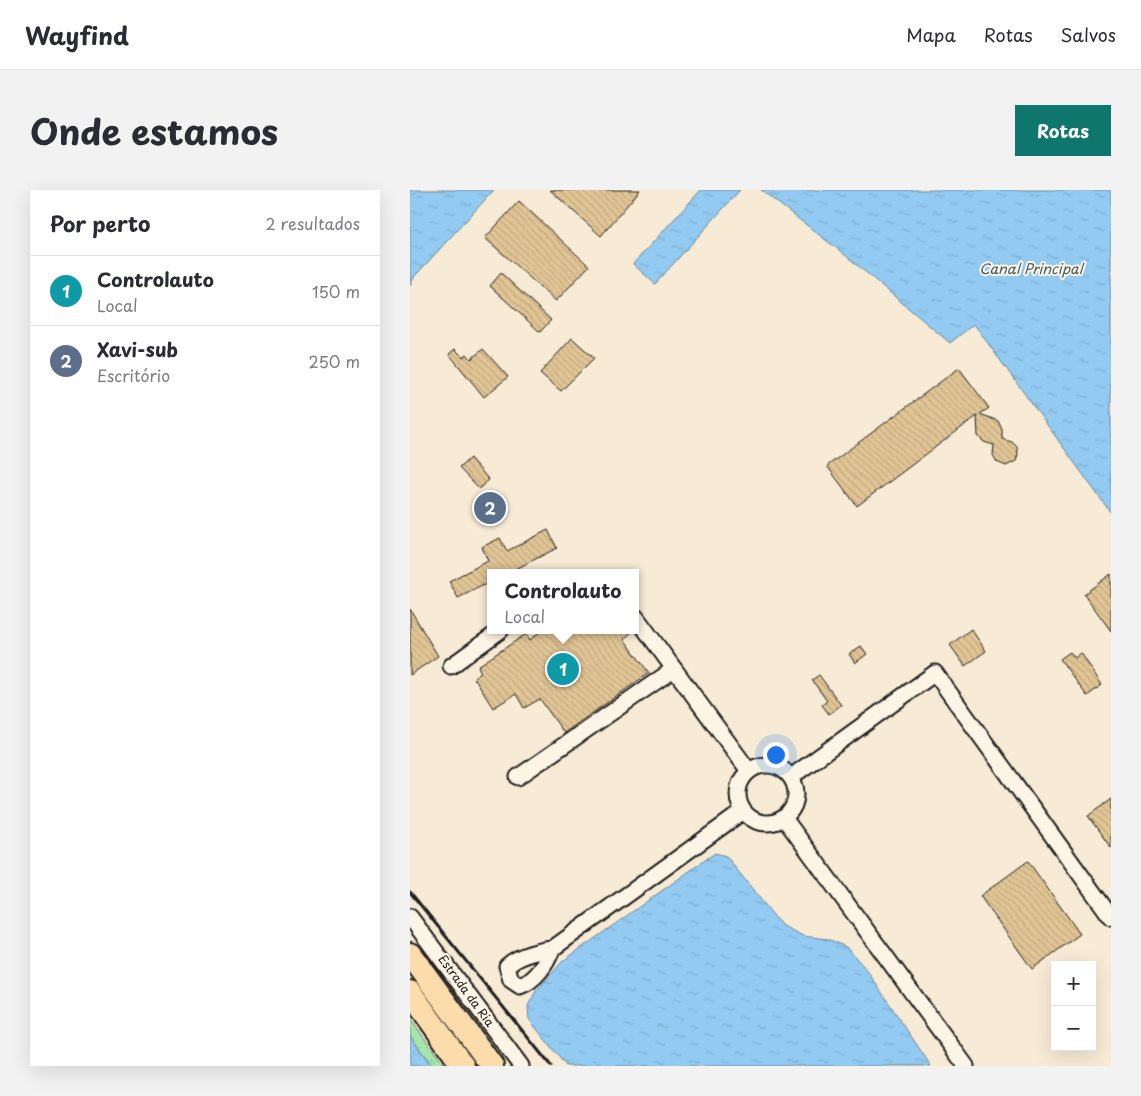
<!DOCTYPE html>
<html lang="pt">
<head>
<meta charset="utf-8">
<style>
  :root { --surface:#fff; --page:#f2f2f3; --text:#2b2b33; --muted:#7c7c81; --line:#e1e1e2; --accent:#0f766e }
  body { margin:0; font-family:"Playpen Sans",sans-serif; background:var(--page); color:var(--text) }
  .controls { position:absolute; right:15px; bottom:15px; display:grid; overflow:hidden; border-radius:0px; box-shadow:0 5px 20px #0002 }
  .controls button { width:45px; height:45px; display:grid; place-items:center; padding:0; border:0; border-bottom:1px solid var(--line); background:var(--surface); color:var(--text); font:25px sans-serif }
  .you { position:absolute; left:365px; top:564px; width:18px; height:18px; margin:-12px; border:4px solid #fff; border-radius:50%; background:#1a73e8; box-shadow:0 0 0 8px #1a73e833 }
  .badge { display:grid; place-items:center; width:32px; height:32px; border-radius:50%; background:var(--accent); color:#fff; font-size:16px; font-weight:700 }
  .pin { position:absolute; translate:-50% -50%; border:2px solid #fff; box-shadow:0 1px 5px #0006 }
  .popup { position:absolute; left:77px; top:379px; width:152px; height:65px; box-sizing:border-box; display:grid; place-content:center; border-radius:0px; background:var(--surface); filter:drop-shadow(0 1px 4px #0005); font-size:16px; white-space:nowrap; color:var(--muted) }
  .popup b { font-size:19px; color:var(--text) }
  .popup::after { content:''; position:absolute; left:50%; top:100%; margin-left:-10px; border:10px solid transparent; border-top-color:var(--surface) }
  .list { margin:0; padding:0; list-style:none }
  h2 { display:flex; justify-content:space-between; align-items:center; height:65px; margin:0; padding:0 20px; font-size:21px }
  h2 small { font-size:16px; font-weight:400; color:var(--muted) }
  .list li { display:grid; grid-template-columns:32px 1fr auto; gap:15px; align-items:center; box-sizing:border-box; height:70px; padding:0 20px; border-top:1px solid var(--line) }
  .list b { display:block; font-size:19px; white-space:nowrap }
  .list p { margin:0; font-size:16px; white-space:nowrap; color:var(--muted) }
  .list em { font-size:16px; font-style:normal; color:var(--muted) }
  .map { position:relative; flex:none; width:701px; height:876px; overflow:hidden; border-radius:0px }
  header { display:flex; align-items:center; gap:30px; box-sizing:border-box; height:70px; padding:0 25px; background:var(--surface); border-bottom:1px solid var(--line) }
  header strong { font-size:24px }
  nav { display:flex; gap:28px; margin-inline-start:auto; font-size:18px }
  .intro { display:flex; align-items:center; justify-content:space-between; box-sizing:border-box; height:120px; padding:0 30px }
  h1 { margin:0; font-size:35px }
  .button { padding:12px 22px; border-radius:0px; background:var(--accent); color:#fff; font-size:18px; font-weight:700 }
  main { display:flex; gap:30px; padding:0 30px }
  aside { flex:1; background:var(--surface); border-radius:0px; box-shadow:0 5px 20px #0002 }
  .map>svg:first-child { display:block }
  .grass { fill:url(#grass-tufts); stroke:#618064 }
  .water { fill:url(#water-ripples); stroke:#63849c }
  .building { fill:url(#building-back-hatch); stroke:#1c1c1c }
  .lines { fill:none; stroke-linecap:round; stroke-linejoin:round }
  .minor-casing { stroke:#1c1c1c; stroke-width:19 }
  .highway-casing { stroke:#1c1c1c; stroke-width:26 }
  .minor { stroke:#fcf5e5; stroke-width:15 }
  .highway { stroke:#fddcac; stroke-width:22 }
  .rail { stroke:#1c1c1c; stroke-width:3 }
  .labels { text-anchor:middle; stroke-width:4; stroke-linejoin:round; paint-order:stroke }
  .street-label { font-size:12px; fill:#1c1c1c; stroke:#fcf5e5 }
  .water-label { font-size:14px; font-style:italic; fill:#455967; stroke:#fcf5e5 }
</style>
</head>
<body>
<header>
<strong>Wayfind</strong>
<nav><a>Mapa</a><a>Rotas</a><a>Salvos</a></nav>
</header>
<div class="intro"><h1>Onde estamos</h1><a class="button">Rotas</a></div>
<main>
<aside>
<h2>Por perto<small>2 resultados</small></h2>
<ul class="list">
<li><span class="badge" style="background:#0f9aa8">1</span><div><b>Controlauto</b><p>Local</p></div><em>150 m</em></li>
<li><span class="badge" style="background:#5c6f8a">2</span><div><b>Xavi-sub</b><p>Escritório</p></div><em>250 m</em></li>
</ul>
</aside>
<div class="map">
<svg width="701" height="876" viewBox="0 0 701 876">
  <defs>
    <pattern id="grass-tufts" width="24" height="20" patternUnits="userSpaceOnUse" patternTransform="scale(1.25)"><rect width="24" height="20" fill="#a6e5ad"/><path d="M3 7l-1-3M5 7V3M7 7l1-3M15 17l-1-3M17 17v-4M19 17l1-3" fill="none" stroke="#8ec494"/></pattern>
    <pattern id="water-ripples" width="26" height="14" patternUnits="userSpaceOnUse" patternTransform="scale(1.25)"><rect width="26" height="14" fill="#92caf1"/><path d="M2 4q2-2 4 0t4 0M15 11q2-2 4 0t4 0" fill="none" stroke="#7dadce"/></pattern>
    <pattern id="building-back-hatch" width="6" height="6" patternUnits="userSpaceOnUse" patternTransform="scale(1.25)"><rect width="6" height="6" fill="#e1c595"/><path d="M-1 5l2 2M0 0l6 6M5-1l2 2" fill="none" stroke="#c0a980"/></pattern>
  </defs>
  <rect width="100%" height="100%" fill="#f7ebd5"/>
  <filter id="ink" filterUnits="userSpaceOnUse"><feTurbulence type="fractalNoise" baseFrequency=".02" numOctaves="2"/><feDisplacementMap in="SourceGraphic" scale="10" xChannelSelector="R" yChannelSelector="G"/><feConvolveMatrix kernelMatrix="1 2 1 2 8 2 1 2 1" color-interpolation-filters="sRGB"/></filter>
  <g filter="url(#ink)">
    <polygon class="grass" points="0,829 35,876 22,876 0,846"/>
    <g class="water">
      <polygon points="0,0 84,0 4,87 0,96"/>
      <polygon points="291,0 330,0 245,94 223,74"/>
      <polygon points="351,0 701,0 701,323 564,134 540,153 434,64"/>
      <polygon points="305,663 316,666 371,735 393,746 418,749 436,757 456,779 521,876 156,876 119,829 118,816 126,801 153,771"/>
      <polygon points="0,846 22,876 0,876"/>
    </g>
    <g class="building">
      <polygon points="140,0 230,0 191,46"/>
      <polygon points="109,11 179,76 146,111 75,48"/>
      <polygon points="91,83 141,130 130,142 80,96"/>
      <polygon points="162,148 184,168 151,201 130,183"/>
      <polygon points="45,159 53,167 57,164 61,169 73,159 98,187 74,207 39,164"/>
      <polygon points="549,178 579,218 570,224 588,231 592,239 592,249 602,252 607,257 608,264 606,271 596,276 587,272 583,265 584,255 574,252 568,246 567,226 447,316 417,276"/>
      <polygon points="60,268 79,290 69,299 49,278"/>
      <polygon points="138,340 147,358 98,383 80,383 80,392 48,408 39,391 78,371 72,357 90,348 97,361"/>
      <polygon points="701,384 701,441 674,404"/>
      <polygon points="0,419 28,466 0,485"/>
      <polygon points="561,439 576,461 555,476 540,455"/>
      <polygon points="132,440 224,440 214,449 239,483 154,543 130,509 114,518 106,504 83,518 64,488 71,483 68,476 116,444 120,450"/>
      <polygon points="451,456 457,464 445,473 439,464"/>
      <polygon points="660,462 665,468 671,463 692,495 677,506 650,469"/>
      <polygon points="409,485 431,515 419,524 412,515 417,511 402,490"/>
      <polygon points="701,609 701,658 678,626"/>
      <polygon points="618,671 670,744 622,779 570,706"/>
    </g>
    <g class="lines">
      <g class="minor-casing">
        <g id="minor">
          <polyline points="226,427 339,581"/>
          <polyline points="41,476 91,440"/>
          <circle cx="357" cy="604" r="29"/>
          <polyline points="108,587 264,479"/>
          <polyline points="381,587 525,483 701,727"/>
          <polyline points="374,628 556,876"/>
          <polyline points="0,727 111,876"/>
          <path d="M142 759C137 774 125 791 110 796L101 790 97 776C108 766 128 761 142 759L332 622"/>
        </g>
      </g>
      <g class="highway-casing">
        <g id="highway">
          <polyline points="0,764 82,876"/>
          <polyline points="0,802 53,876"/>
        </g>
      </g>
      <use href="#minor" class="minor"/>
      <use href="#highway" class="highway"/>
      <polyline class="rail" points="0,702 141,876"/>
    </g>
  </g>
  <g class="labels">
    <g class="street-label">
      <text transform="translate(56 801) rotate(54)" y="4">Estrada da Ria</text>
    </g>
    <g class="water-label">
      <text x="621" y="84">Canal Principal</text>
    </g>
  </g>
</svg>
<div class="controls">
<button>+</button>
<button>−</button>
</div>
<div class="you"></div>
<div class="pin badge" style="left:153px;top:479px;background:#0f9aa8">1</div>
<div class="popup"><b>Controlauto</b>Local</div>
<div class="pin badge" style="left:80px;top:318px;background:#5c6f8a">2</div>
</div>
</main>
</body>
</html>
